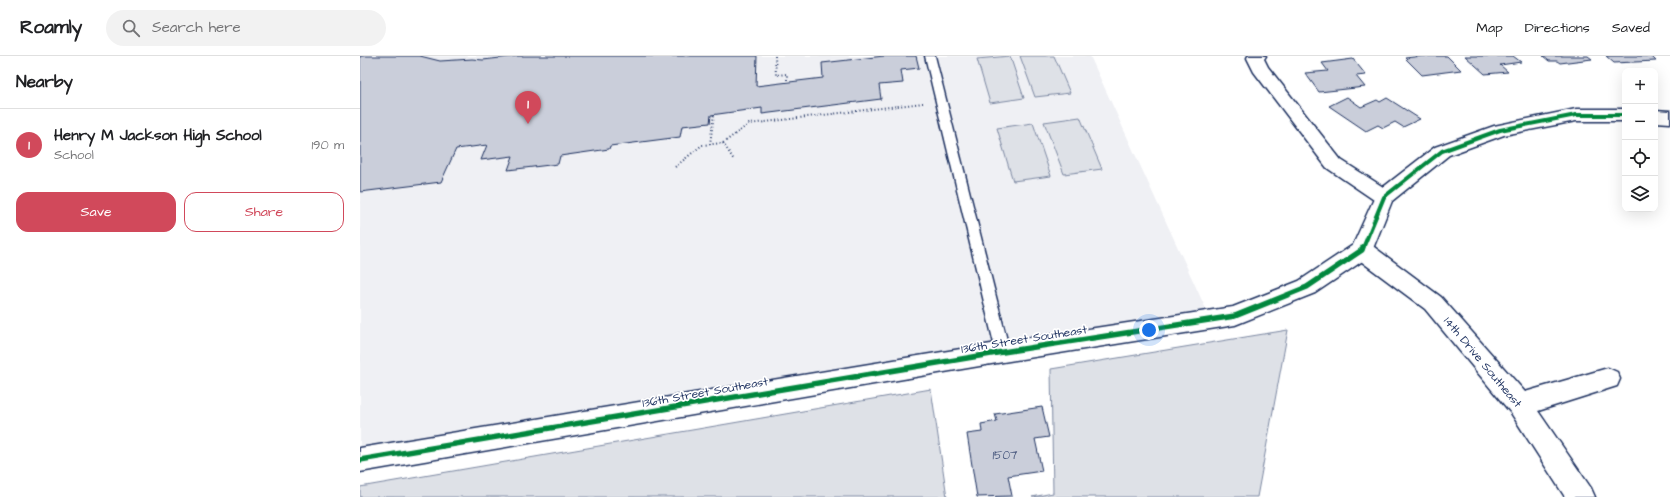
<!DOCTYPE html>
<html lang="en">
<head>
<meta charset="utf-8">
<style>
  :root { --surface:#fff; --page:#f2f2f2; --text:#202124; --muted:#757577; --line:#e0e0e0; --accent:#d1495b }
  body { margin:0; font-family:"Architects Daughter",sans-serif; background:var(--page); color:var(--text) }
  .controls { position:absolute; right:12px; top:12px; display:grid; overflow:hidden; border-radius:8px; box-shadow:0 4px 16px #0002 }
  .controls button { width:36px; height:36px; display:grid; place-items:center; padding:0; border:0; border-bottom:1px solid var(--line); background:var(--surface); color:var(--text); font:20px sans-serif }
  .you { position:absolute; left:789px; top:274px; width:14px; height:14px; margin:-10px; border:3px solid #fff; border-radius:50%; background:#1a73e8; box-shadow:0 0 0 6px #1a73e833 }
  .badge { display:grid; place-items:center; width:26px; height:26px; border-radius:50%; background:var(--accent); color:#fff; font-size:13px; font-weight:700 }
  .pin { position:absolute; translate:-50% -33px; filter:drop-shadow(0 1px 2px #0008) }
  .pin::after { content:''; position:absolute; top:21px; width:14px; height:12px; background:inherit; clip-path:polygon(0 0,100% 0,50% 100%) }
  .list { margin:0; padding:0; list-style:none }
  h2 { display:flex; justify-content:space-between; align-items:center; height:52px; margin:0; padding:0 16px; font-size:17px }
  h2 small { font-size:13px; font-weight:400; color:var(--muted) }
  .list li { display:grid; grid-template-columns:26px 1fr auto; gap:12px; align-items:center; box-sizing:border-box; height:72px; padding:0 16px; border-top:1px solid var(--line) }
  .list b { display:block; font-size:15px; white-space:nowrap }
  .list p { margin:0; font-size:13px; white-space:nowrap; color:var(--muted) }
  .list em { font-size:13px; font-style:normal; color:var(--muted) }
  .actions { display:flex; gap:8px; padding:12px 16px }
  .actions a { flex:1; padding:9px 0; border:1px solid var(--accent); border-radius:12px; text-align:center; font-size:14px; color:var(--accent) }
  .actions .main { background:var(--accent); color:#fff }
  .icon { flex:none; width:22px; height:22px; fill:none; stroke:currentColor; stroke-width:2; stroke-linecap:round; stroke-linejoin:round }
  .map { position:relative; flex:none; width:1310px; height:441px; overflow:hidden }
  header { display:flex; align-items:center; gap:24px; box-sizing:border-box; height:56px; padding:0 20px; background:var(--surface); border-bottom:1px solid var(--line) }
  header strong { font-size:19px }
  nav { display:flex; gap:22px; margin-inline-start:auto; font-size:14px }
  .search { width:280px; height:36px; background:var(--page); display:flex; align-items:center; gap:10px; box-sizing:border-box; padding:0 14px; border-radius:22px; color:var(--muted); font-size:15px }
  main { display:flex }
  aside { flex:1; background:var(--surface) }
  .map>svg:first-child { display:block }
  .built { fill:#eff0f4 }
  .green { fill:#dee1e7; stroke:#7c88a2 }
  .building { fill:#caceda; stroke:#1b2f5e }
  .lines { fill:none; stroke-linecap:round; stroke-linejoin:round }
  .service-casing { stroke:#1b2f5e; stroke-width:3 }
  .minor-casing { stroke:#1b2f5e; stroke-width:3 }
  .tertiary-casing { stroke:#1b2f5e; stroke-width:3 }
  .path { stroke:#1b2f5e; stroke-width:2; stroke-dasharray:1 2.5; stroke-linecap:butt }
  .service { fill:#fff; fill-rule:evenodd }
  .minor { fill:#fff; fill-rule:evenodd }
  .tertiary { fill:#fff; fill-rule:evenodd }
  .cycleway-far1-casing { stroke:#fff; stroke-width:6 }
  .cycleway-casing { stroke:#fff; stroke-width:8 }
  .cycleway-far1 { stroke:#00873e; stroke-width:4 }
  .cycleway { stroke:#00873e; stroke-width:5.5 }
  .labels { text-anchor:middle; stroke-width:3.5; stroke-linejoin:round; paint-order:stroke }
  .street-label { font-size:12px; fill:#1b2f5e; stroke:#fff }
  .near-number-label { font-size:12px; fill:#47577d }
</style>
</head>
<body>
<header>
<strong>Roamly</strong>
<div class="search"><svg class="icon" aria-label="search" viewBox="0 0 24 24"><circle cx="10" cy="10" r="6"/><path d="M15 15l6 6"/></svg>Search here</div>
<nav><a>Map</a><a>Directions</a><a>Saved</a></nav>
</header>
<main>
<aside>
<h2>Nearby<small></small></h2>
<ul class="list">
<li><span class="badge">1</span><div><b>Henry M Jackson High School</b><p>School</p></div><em>190 m</em></li>
</ul>
<div class="actions"><a class="main">Save</a><a>Share</a></div>
</aside>
<div class="map">
<svg width="1310" height="441" viewBox="0 0 1310 441">
  <rect width="100%" height="100%" fill="#fff"/>
  <filter id="ink" filterUnits="userSpaceOnUse"><feTurbulence type="fractalNoise" baseFrequency=".025" numOctaves="2"/><feDisplacementMap in="SourceGraphic" scale="8" xChannelSelector="R" yChannelSelector="G"/><feConvolveMatrix kernelMatrix="1 2 1 2 8 2 1 2 1" color-interpolation-filters="sRGB"/></filter>
  <g filter="url(#ink)">
    <polygon class="built" points="0,0 730,0 851,264 0,404"/>
    <g class="green">
      <polygon points="650,0 664,42 630,47 617,3"/>
      <polygon points="660,0 694,0 710,37 675,41"/>
      <polygon points="720,61 742,113 704,118 684,66"/>
      <polygon points="673,67 691,120 653,125 637,72"/>
      <polygon points="928,274 897,441 672,441 693,437 691,313"/>
      <polygon points="571,333 587,441 0,441 0,431"/>
    </g>
    <g class="building">
      <polygon points="0,0 60,0 80,5 112,3 123,4 158,0 397,0 396,30 463,22 462,7 524,0 556,0 559,12 541,14 543,27 519,29 521,43 402,58 402,52 351,59 350,67 322,70 320,81 250,90 249,93 200,100 198,108 148,114 153,100 121,104 127,89 96,93 81,126 0,136"/>
      <polygon points="1063,0 1087,0 1101,14 1062,19 1045,2"/>
      <polygon points="1105,0 1153,0 1161,6 1140,9 1148,16 1125,18"/>
      <polygon points="1183,0 1228,0 1232,3 1200,7 1197,5 1189,5"/>
      <polygon points="1246,0 1291,0 1296,5 1254,7"/>
      <polygon points="993,3 1006,19 996,20 1005,31 959,36 945,17 968,15 962,7"/>
      <polygon points="987,41 1001,51 1017,44 1020,46 1027,42 1060,63 1043,71 1035,66 1023,72 1018,69 1006,75 969,50"/>
      <polygon points="682,351 689,381 675,383 682,415 648,420 652,440 617,441 607,378 622,376 621,368 637,365 635,358"/>
    </g>
    <g class="lines">
      <g class="service-casing">
        <polygon id="service" points="565,0 575,0 650,296 648,300 643,302 638,300 636,296"/>
      </g>
      <g class="minor-casing">
        <g id="minor">
          <polygon points="888,0 906,0 904,3 908,11 981,104 1031,136 1034,141 1031,146 1024,148 1017,146 967,112 894,16 887,2"/>
          <polygon points="1002,186 1010,188 1081,241 1165,336 1248,312 1257,316 1260,323 1257,330 1178,355 1231,432 1235,441 1205,441 1151,357 1065,253 994,200 991,194 994,188"/>
        </g>
      </g>
      <g class="tertiary-casing">
        <g id="tertiary">
          <polygon points="1216,53 1265,53 1265,65 1216,65 1144,79 1089,99 1032,145 1010,200 955,237 875,269 643,306 0,416 0,392 643,286 873,251 939,225 993,189 1017,136 1075,91 1134,70"/>
          <polygon points="1295,54 1310,55 1310,67 1295,66"/>
        </g>
      </g>
      <g class="path">
        <polyline points="415,0 416,19 427,18 427,26"/>
        <polyline points="363,87 389,68 563,47"/>
        <polyline points="350,88 354,58"/>
        <polyline points="315,111 342,89 363,87 374,104"/>
      </g>
      <use href="#service" class="service"/>
      <use href="#minor" class="minor"/>
      <use href="#tertiary" class="tertiary"/>
      <g class="cycleway-far1-casing">
        <polyline id="cycleway-far1" points="1003,192 1024,141 1082,95 1140,74 1216,59 1265,59"/>
      </g>
      <g class="cycleway-casing">
        <polyline id="cycleway" points="0,404 643,296 875,260 947,231 1002,194 1003,191"/>
      </g>
      <use href="#cycleway-far1" class="cycleway-far1"/>
      <use href="#cycleway" class="cycleway"/>
    </g>
  </g>
  <g class="labels">
    <g class="street-label">
      <text transform="translate(664 283) rotate(-9)" y="4">136th Street Southeast</text>
      <text transform="translate(1123 306) rotate(50)" y="4">14th Drive Southeast</text>
      <text transform="translate(345 336) rotate(-10)" y="4">136th Street Southeast</text>
    </g>
    <g class="near-number-label">
      <text x="645" y="403">1507</text>
    </g>
  </g>
</svg>
<div class="controls">
<button>+</button>
<button>−</button>
<button><svg class="icon" aria-label="locate" viewBox="0 0 24 24"><circle cx="12" cy="12" r="6"/><path d="M12 2v4M12 18v4M2 12h4M18 12h4"/></svg></button>
<button><svg class="icon" aria-label="layers" viewBox="0 0 24 24"><path d="M12 4l9 5-9 5-9-5zM3 14l9 5 9-5"/></svg></button>
</div>
<div class="you"></div>
<div class="pin badge" style="left:168px;top:68px">1</div>
</div>
</main>
</body>
</html>
